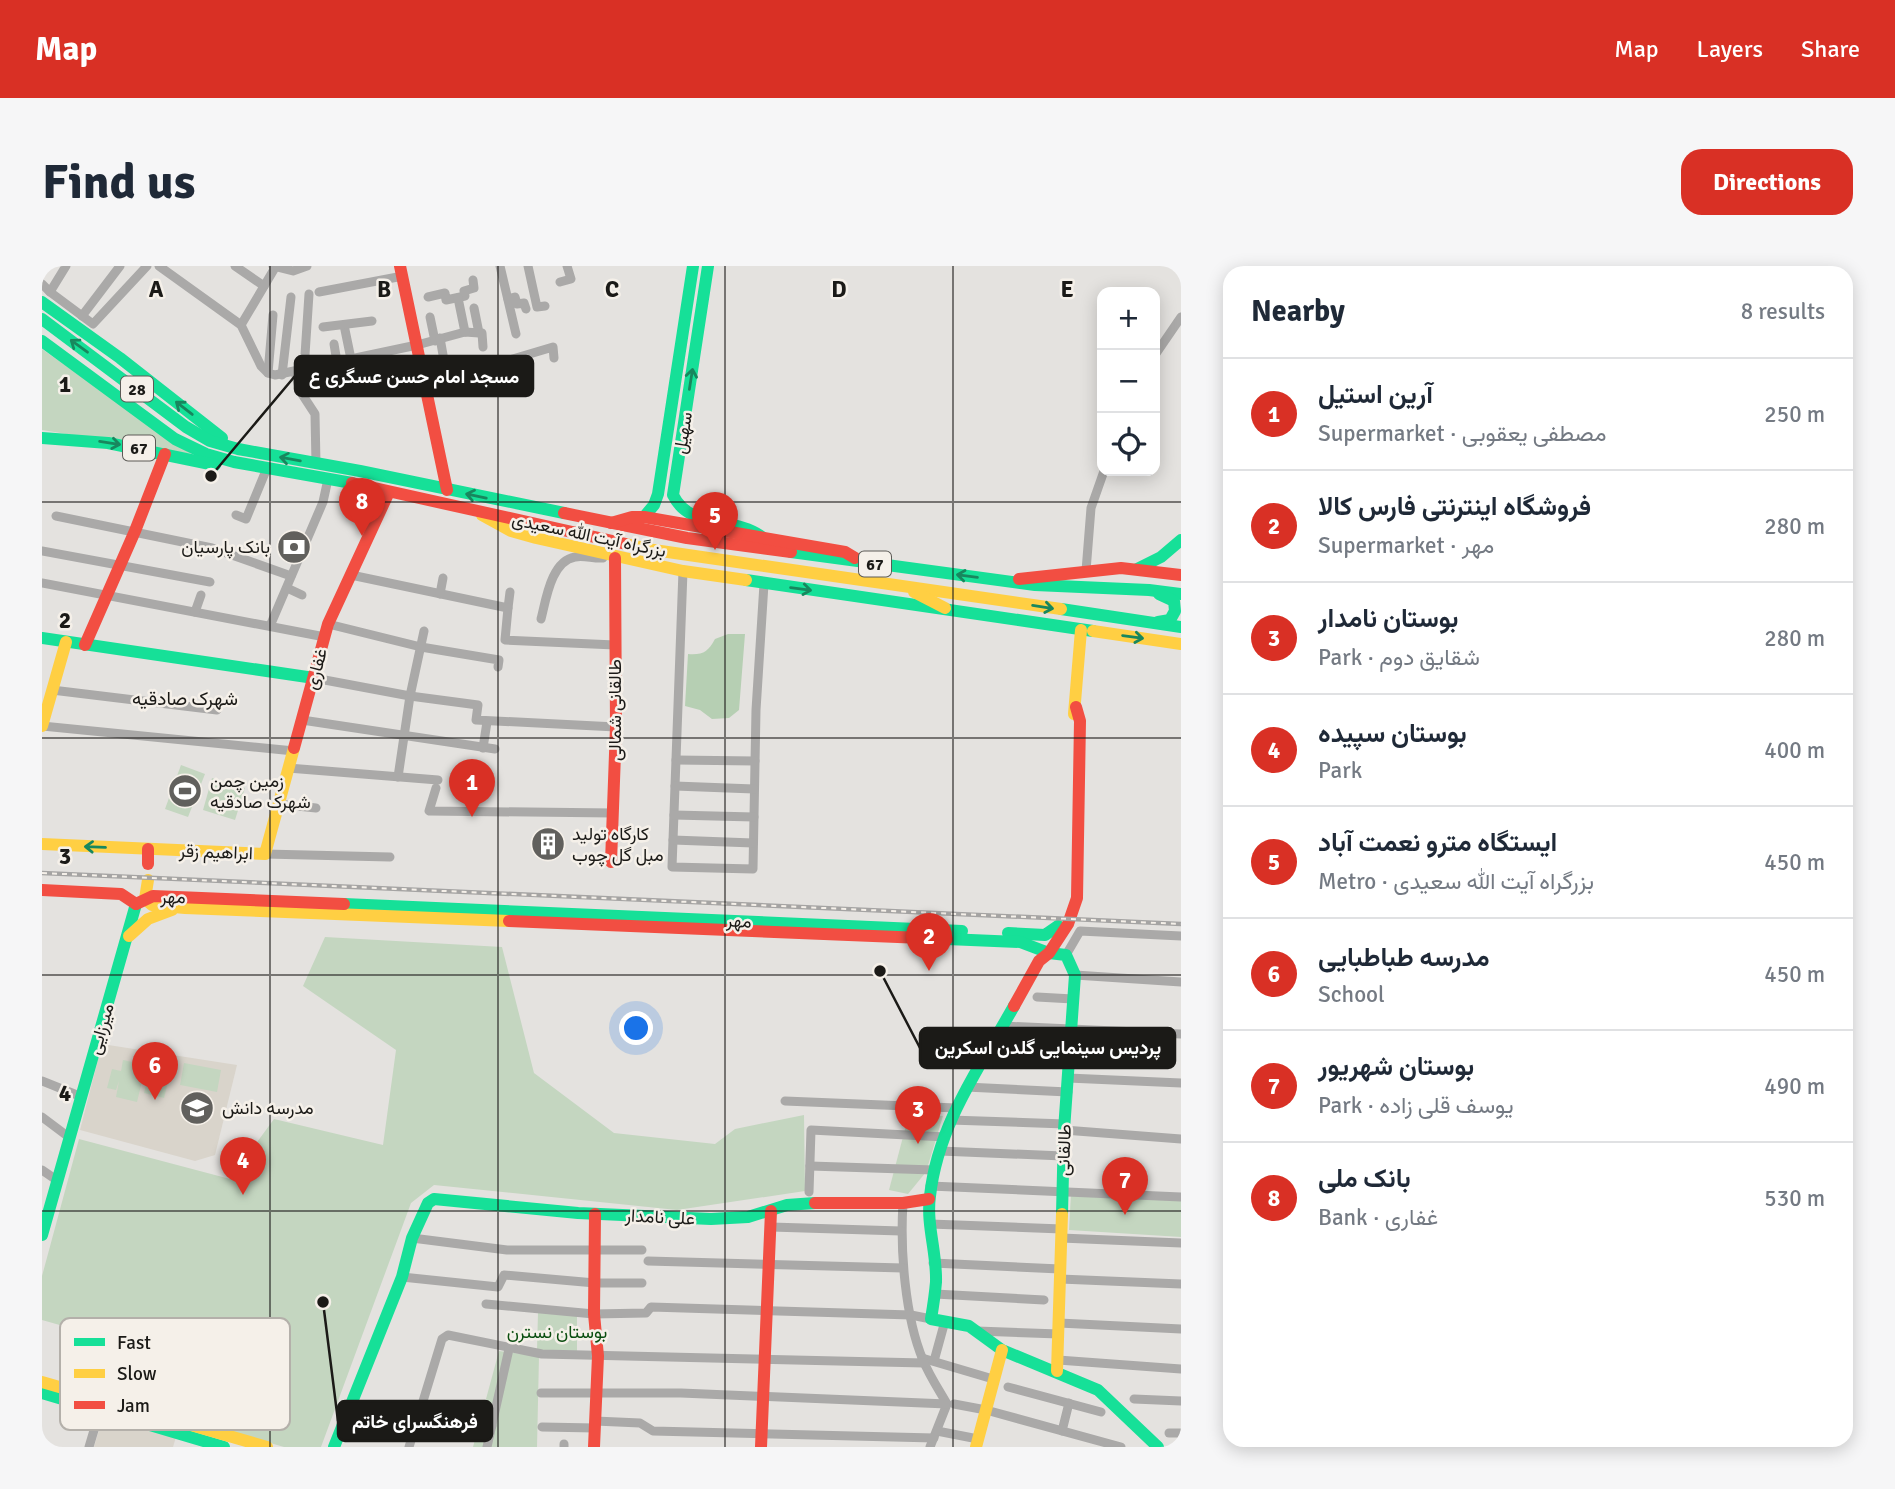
<!DOCTYPE html>
<html lang="en">
<head>
<meta charset="utf-8">
<style>
  :root { --surface:#fff; --page:#f6f6f7; --text:#1f2937; --muted:#747a83; --line:#e0e1e3; --accent:#d93025 }
  body { margin:0; font-family:Signika,Vazirmatn,sans-serif; background:var(--page); color:var(--text) }
  .controls { position:absolute; right:21px; top:21px; display:grid; overflow:hidden; border-radius:14px; box-shadow:0 4px 18px #0003 }
  .controls button { width:63px; height:63px; display:grid; place-items:center; padding:0; border:0; border-bottom:2px solid var(--line); background:var(--surface); color:var(--text); font:35px sans-serif }
  .you { position:absolute; left:595px; top:763px; width:24px; height:24px; margin:-18px; border:5px solid #fff; border-radius:50%; background:#1a73e8; box-shadow:0 0 0 10px #1a73e833 }
  .badge { display:grid; place-items:center; width:46px; height:46px; border-radius:50%; background:var(--accent); color:#fff; font-size:23px; font-weight:700 }
  .pin { position:absolute; translate:-50% -58px; filter:drop-shadow(0 2px 4px #0008) }
  .pin::after { content:''; position:absolute; top:37px; width:24px; height:21px; background:inherit; clip-path:polygon(0 0,100% 0,50% 100%) }
  .list { margin:0; padding:0; list-style:none }
  h2 { display:flex; justify-content:space-between; align-items:center; height:91px; margin:0; padding:0 28px; font-size:30px }
  h2 small { font-size:23px; font-weight:400; color:var(--muted) }
  .list li { display:grid; grid-template-columns:46px 1fr auto; gap:21px; align-items:center; box-sizing:border-box; height:112px; padding:0 28px; border-top:2px solid var(--line) }
  .list b { display:block; font-size:26px; white-space:nowrap }
  .list p { margin:0; font-size:23px; white-space:nowrap; color:var(--muted) }
  .list em { font-size:23px; font-style:normal; color:var(--muted) }
  .icon { flex:none; width:38px; height:38px; fill:none; stroke:currentColor; stroke-width:2; stroke-linecap:round; stroke-linejoin:round }
  .map { position:relative; flex:none; width:1139px; height:1181px; overflow:hidden; border-radius:21px }
  header { display:flex; align-items:center; gap:42px; box-sizing:border-box; height:98px; padding:0 35px; background:var(--accent); color:#fff }
  header strong { font-size:33px }
  nav { display:flex; gap:38px; margin-inline-start:auto; font-size:24px }
  .intro { display:flex; align-items:center; justify-content:space-between; box-sizing:border-box; height:168px; padding:0 42px }
  h1 { margin:0; font-size:49px }
  .button { padding:18px 32px; border-radius:21px; background:var(--accent); color:#fff; font-size:24px; font-weight:700 }
  main { display:flex; gap:42px; padding:0 42px }
  aside { flex:1; background:var(--surface); border-radius:21px; box-shadow:0 4px 18px #0003 }
  .map>svg:first-child { display:block }
  .built { fill:#d9d4cb }
  .green { fill:#c4d6c0 }
  .forest { fill:#b6cfb3 }
  .lines { fill:none; stroke-linecap:round; stroke-linejoin:round }
  .street { stroke:#aaa9a8; stroke-width:9 }
  .fast { stroke:#16e098; stroke-width:12 }
  .slow { stroke:#ffcf43; stroke-width:12 }
  .jam { stroke:#f24e42; stroke-width:12 }
  .rail-casing { stroke:#a5a4a3; stroke-width:4.5 }
  .rail { stroke:#f5f0e9; stroke-width:2; stroke-dasharray:5; stroke-linecap:butt }
  .oneway { stroke:#18875e }
  .grid { fill:none; stroke:#1b1a17; stroke-width:2; stroke-opacity:0.55 }
  .labels { text-anchor:middle; stroke-width:5; stroke-linejoin:round; paint-order:stroke }
  .shield { fill:#f5f0e9; stroke:#5c5a56; stroke-width:2 }
  .shield-label { font-size:16px; font-weight:bold; fill:#1b1a17 }
  .street-label { font-size:18px; fill:#1b1a17; stroke:#f5f0e9 }
  .poi-label { font-size:18px; fill:#1b1a17; stroke:#f5f0e9; text-anchor:start }
  .park-label { font-size:18px; fill:#0b4e10; stroke:#f5f0e9 }
  .neighbourhood-label { font-size:19px; fill:#1b1a17; stroke:#f5f0e9 }
  .key { fill:#f5f0e9; stroke:#b4b0aa; stroke-width:2 }
  .key-label { font-size:19px; fill:#1b1a17 }
  .grid-label { font-size:23px; text-anchor:middle; font-weight:bold; fill:#1b1a17; stroke:#f5f0e9; stroke-width:5; stroke-linejoin:round; paint-order:stroke }
  .leader { fill:none; stroke:#1b1a17; stroke-width:2.5 }
  .callout-dot { fill:#1b1a17; stroke:#f5f0e9; stroke-width:2.5 }
  .callout { fill:#1b1a17; stroke:#1b1a17; stroke-width:2.5 }
  .callout-label { font-size:19px; text-anchor:middle; font-weight:bold; fill:#fff }
</style>
</head>
<body>
<header>
<strong>Map</strong>
<nav><a>Map</a><a>Layers</a><a>Share</a></nav>
</header>
<div class="intro"><h1>Find us</h1><a class="button">Directions</a></div>
<main>
<div class="map">
<svg width="1139" height="1181" viewBox="0 0 1139 1181">
  <rect width="100%" height="100%" fill="#e4e2df"/>
  <g class="built">
    <polygon points="60,778 195,799 173,889 153,895 38,864"/>
    <polygon points="61,1150 134,1171 131,1181 52,1181"/>
  </g>
  <g class="green">
    <polygon points="0,83 149,188 0,164"/>
    <polygon points="139,499 163,508 146,551 123,543"/>
    <polygon points="170,512 203,522 193,554 161,544"/>
    <polygon points="283,671 460,681 492,807 572,867 673,878 693,863 762,849 763,925 635,944 392,919 369,937 279,1181 242,1181 30,1120 46,1067 0,1054 0,1010 37,873 188,913 232,853 341,879 354,784 261,720"/>
    <polygon points="81,794 104,799 95,836 74,831 77,815 74,824 65,822 70,803 79,805"/>
    <polygon points="142,797 179,804 175,826 138,819"/>
    <polygon points="106,811 126,816 122,832 102,827"/>
    <polygon points="867,848 901,850 884,906 866,928 847,924"/>
    <polygon points="1029,928 1139,935 1139,971 1027,964"/>
    <polygon points="496,1047 535,1048 535,1085 495,1084"/>
    <polygon points="457,1085 497,1090 495,1181 431,1181"/>
  </g>
  <path class="forest" d="M686 368H703L697 444 687 452 670 453 658 444 643 440 646 388C661 389 666 386 673 373Z"/>
  <g class="lines">
    <g class="street">
      <polyline points="117,0 199,59 219,100 226,107 233,109 375,79 423,66 437,67 432,42"/>
      <polyline points="193,0 222,20"/>
      <polyline points="231,0 251,5 265,0"/>
      <polyline points="458,0 474,68"/>
      <polyline points="486,0 495,41 503,40"/>
      <polyline points="518,16 529,13 525,0"/>
      <polyline points="0,18 8,26 51,58 105,0"/>
      <polyline points="8,26 24,0"/>
      <polyline points="277,26 361,10"/>
      <polyline points="386,31 403,27 404,34 423,30 422,25 432,22 431,14"/>
      <polyline points="416,32 423,66"/>
      <polyline points="466,33 473,31 475,38 482,37 484,43"/>
      <polyline points="40,50 78,0"/>
      <polyline points="388,51 393,75"/>
      <polyline points="199,59 234,0"/>
      <polyline points="302,59 309,93"/>
      <polyline points="281,61 330,55"/>
      <polyline points="440,67 441,81"/>
      <polyline points="398,72 403,100 424,96 427,106 511,81 512,92"/>
      <polyline points="292,78 295,96"/>
      <polyline points="1113,89 1139,51"/>
      <polyline points="452,98 456,110"/>
      <polyline points="262,104 267,28"/>
      <polyline points="253,106 258,125 273,148 274,198"/>
      <polyline points="226,107 231,49"/>
      <polyline points="240,109 249,31"/>
      <polyline points="258,125 292,116"/>
      <polyline points="194,249 204,253 225,202"/>
      <polyline points="14,250 170,282 249,310"/>
      <polyline points="0,285 168,316"/>
      <polyline points="641,305 630,601 711,603 714,444 722,318"/>
      <polyline points="1044,305 1049,242 1062,205"/>
      <polyline points="309,309 466,342 468,326"/>
      <polyline points="0,317 283,371"/>
      <polyline points="245,322 260,329"/>
      <polyline points="398,328 401,312"/>
      <polyline points="466,342 463,374 573,379"/>
      <polyline points="153,346 159,329"/>
      <path d="M499 353C504 334 509 295 533 291 542 289 552 293 561 292"/>
      <polyline points="286,358 379,381 457,394 456,401"/>
      <polyline points="228,360 281,236 286,213"/>
      <polyline points="272,412 368,430 436,439 434,454 574,461"/>
      <polyline points="10,424 175,444"/>
      <polyline points="260,454 453,483"/>
      <polyline points="0,460 252,485"/>
      <polyline points="441,482 445,456"/>
      <polyline points="634,494 713,495"/>
      <polyline points="246,502 396,514"/>
      <polyline points="356,511 368,430 382,365"/>
      <polyline points="633,520 712,523"/>
      <polyline points="394,522 387,545 571,547"/>
      <polyline points="236,538 274,542"/>
      <polyline points="632,549 712,551"/>
      <polyline points="631,574 711,577"/>
      <polyline points="223,588 348,591"/>
      <polyline points="1024,689 1038,665 1139,670"/>
      <polyline points="1033,709 1139,716"/>
      <polyline points="995,731 1031,733"/>
      <polyline points="961,760 1139,768"/>
      <polyline points="943,789 1027,795"/>
      <polyline points="1026,812 1139,817"/>
      <polyline points="0,815 40,831"/>
      <polyline points="924,821 1026,826"/>
      <polyline points="743,835 914,842"/>
      <polyline points="0,851 28,872"/>
      <polyline points="908,854 1023,858"/>
      <polyline points="1022,864 1139,873"/>
      <polyline points="898,885 1021,890"/>
      <polyline points="768,900 892,904"/>
      <polyline points="0,904 16,915"/>
      <polyline points="888,920 1139,931"/>
      <polyline points="767,926 769,864 903,871"/>
      <path d="M861 937C858 984 863 1051 881 1094 887 1109 897 1124 905 1138L888 1181"/>
      <polyline points="888,958 1020,963"/>
      <polyline points="729,961 859,965"/>
      <polyline points="370,972 465,984 600,984"/>
      <polyline points="1019,972 1139,977"/>
      <polyline points="606,995 861,1002"/>
      <polyline points="891,997 1018,1003"/>
      <polyline points="360,1011 456,1021 462,1009 553,1017 600,1017"/>
      <polyline points="1018,1013 1139,1018"/>
      <polyline points="893,1028 1002,1034"/>
      <polyline points="444,1038 552,1048 604,1047 609,1041 869,1049 889,1053"/>
      <polyline points="1017,1057 1139,1063"/>
      <polyline points="935,1065 1017,1068"/>
      <polyline points="880,1092 951,1113"/>
      <polyline points="1016,1094 1139,1103"/>
      <polyline points="892,1095 903,1055"/>
      <polyline points="966,1121 1059,1146"/>
      <polyline points="499,1127 639,1127 905,1138"/>
      <polyline points="1092,1133 1139,1135"/>
      <polyline points="912,1138 944,1144 1079,1181"/>
      <polyline points="413,1149 450,1160"/>
      <polyline points="553,1155 598,1157 611,1165 892,1172"/>
      <polyline points="500,1161 553,1162"/>
      <polyline points="895,1165 936,1173"/>
      <polyline points="1020,1165 1027,1137"/>
      <polyline points="1127,1167 1139,1167"/>
      <polyline points="47,1181 58,1144"/>
      <polyline points="367,1181 400,1073 406,1069 500,1088 882,1097"/>
      <polyline points="445,1181 467,1083"/>
      <polyline points="522,1181 522,1178"/>
    </g>
    <g class="fast">
      <path d="M666 0 631 229C648 264 692 250 720 271"/>
      <polyline points="0,36 78,92 180,172"/>
      <polyline points="0,53 144,161 168,175 196,183 318,205 522,247"/>
      <polyline points="0,75 133,173 164,188 192,196 310,217"/>
      <polyline points="0,172 66,177 173,199"/>
      <polyline points="602,251 612,239 616,228 651,0"/>
      <polyline points="749,286 993,319 1107,324 1139,328"/>
      <polyline points="1095,303 1119,291 1139,274"/>
      <polyline points="704,314 1051,365"/>
      <polyline points="1019,343 1139,361"/>
      <polyline points="1116,356 1128,354 1133,345 1132,335 1117,328"/>
      <polyline points="0,372 272,412"/>
      <polyline points="302,638 920,665"/>
      <polyline points="966,667 1003,669 1016,660"/>
      <polyline points="905,673 978,676 1007,687 1024,689 1033,709 1022,864 1020,948"/>
      <path d="M972 740C938 801 896 858 888 930 884 958 895 987 894 1016 893 1028 891 1041 889 1053L927 1060 960 1084 1056 1124 1116 1181"/>
      <polyline points="0,969 94,638"/>
      <polyline points="0,1127 182,1181"/>
      <polyline points="292,1181 360,1011 370,972 386,937 392,933 536,947 669,953 706,951 745,939 773,937"/>
    </g>
    <g class="slow">
      <polyline points="440,249 469,265 494,272 641,305 704,314"/>
      <polyline points="584,278 612,284 1019,343"/>
      <polyline points="872,326 903,342"/>
      <polyline points="1051,365 1139,378"/>
      <polyline points="1032,448 1039,364"/>
      <polyline points="0,460 24,376"/>
      <polyline points="0,578 223,588 252,482"/>
      <polyline points="103,633 110,639 143,642 467,655"/>
      <polyline points="103,633 106,614"/>
      <polyline points="87,670 106,653 130,644"/>
      <polyline points="1015,1105 1020,948"/>
      <polyline points="0,1116 225,1181"/>
      <polyline points="934,1181 960,1084"/>
    </g>
    <g class="jam">
      <polyline points="358,0 405,224"/>
      <polyline points="310,217 584,278"/>
      <polyline points="522,247 645,272 749,286"/>
      <polyline points="569,257 590,251 602,251 803,286 813,292"/>
      <polyline points="977,313 1079,302 1139,309"/>
      <polyline points="43,379 93,265 123,188"/>
      <polyline points="252,482 286,358 347,226"/>
      <polyline points="106,583 106,598"/>
      <polyline points="569,596 574,461 573,292"/>
      <polyline points="0,624 79,628 94,638"/>
      <polyline points="94,638 111,630 302,638"/>
      <polyline points="467,655 905,673"/>
      <polyline points="972,740 997,695 1007,687 1026,658 1035,632 1038,455 1034,441"/>
      <polyline points="773,937 861,937 887,933"/>
      <polyline points="552,1181 556,1090 552,1048 553,948"/>
      <polyline points="719,1181 729,945"/>
    </g>
    <g class="rail-casing">
      <polyline id="rail" points="0,607 1139,658"/>
    </g>
    <use href="#rail" class="rail"/>
  </g>
  <defs><path id="oneway-shaft" d="M-6 0H5M1.5-3L5.5 0L1.5 3" fill="none" stroke-width="1.6" stroke-linecap="round" stroke-linejoin="round" transform="scale(1.75)"/></defs>
  <g class="oneway">
    <use href="#oneway-shaft" transform="translate(37 80) rotate(-144)"/>
    <use href="#oneway-shaft" transform="translate(649 113) rotate(-81)"/>
    <use href="#oneway-shaft" transform="translate(142 142) rotate(-142)"/>
    <use href="#oneway-shaft" transform="translate(68 177) rotate(9)"/>
    <use href="#oneway-shaft" transform="translate(248 193) rotate(-170)"/>
    <use href="#oneway-shaft" transform="translate(434 230) rotate(-168)"/>
    <use href="#oneway-shaft" transform="translate(925 310) rotate(-173)"/>
    <use href="#oneway-shaft" transform="translate(759 323) rotate(7)"/>
    <use href="#oneway-shaft" transform="translate(1001 341) rotate(9)"/>
    <use href="#oneway-shaft" transform="translate(1091 371) rotate(8)"/>
    <use href="#oneway-shaft" transform="translate(53 581) rotate(-178)"/>
  </g>
  <path class="grid" d="M228 0V1181M456 0V1181M683 0V1181M911 0V1181M0 236H1139M0 472H1139M0 709H1139M0 945H1139"/>
  <defs>
    <g id="bank-disc" transform="scale(1.75)"><circle r="9.5" fill="#61605d" stroke="#f5f0e9"/><path d="M-6-4H6V4H-6ZM0-2.3a2.3 2.3 0 1 0 0 4.6a2.3 2.3 0 1 0 0-4.6Z" fill="#fff"/></g>
    <g id="stadium-disc" transform="scale(1.75)"><circle r="9.5" fill="#61605d" stroke="#f5f0e9"/><path d="M0-5a6.5 5 0 1 0 0 10a6.5 5 0 1 0 0-10ZM-3.5-1.8h7v3.6h-7Z" fill="#fff"/></g>
    <g id="building-disc" transform="scale(1.75)"><circle r="9.5" fill="#61605d" stroke="#f5f0e9"/><path d="M-4-6H4V6H1V3H-1V6H-4ZM-2.5-4.3h1.7v1.8h-1.7ZM.8-4.3h1.7v1.8H.8ZM-2.5-1h1.7V.8h-1.7ZM.8-1h1.7V.8H.8Z" fill="#fff"/></g>
    <g id="school-disc" transform="scale(1.75)"><circle r="9.5" fill="#61605d" stroke="#f5f0e9"/><path d="M0-5L7-2L0 1L-7-2ZM-4 1L0 2.5L4 1V4Q0 6-4 4Z" fill="#fff"/></g>
  </defs>
  <g fill-rule="evenodd">
    <use href="#bank-disc" x="252" y="281"/>
    <use href="#stadium-disc" x="143" y="525"/>
    <use href="#building-disc" x="506" y="578"/>
    <use href="#school-disc" x="155" y="842"/>
  </g>
  <g class="labels">
    <g class="shield">
      <rect x="79" y="110.5" width="32" height="25" rx="5"/>
      <rect x="81" y="169.5" width="32" height="25" rx="5"/>
      <rect x="817" y="285.5" width="32" height="25" rx="5"/>
    </g>
    <g class="shield-label">
      <text x="95" y="129">28</text>
      <text x="97" y="188">67</text>
      <text x="833" y="304">67</text>
    </g>
    <g class="street-label">
      <text transform="translate(641 167) rotate(-81)" y="6">سهیل</text>
      <text transform="translate(547 269) rotate(12)" y="6">بزرگراه آیت الله سعیدی</text>
      <text transform="translate(274 403) rotate(-75)" y="6">غفاری</text>
      <text transform="translate(573 444) rotate(-90)" y="6">طالقانی شمالی</text>
      <text transform="translate(174 586) rotate(2)" y="6">ابراهیم زقر</text>
      <text transform="translate(131 631) rotate(1)" y="6">مهر</text>
      <text transform="translate(697 655) rotate(3)" y="6">مهر</text>
      <text transform="translate(59 763) rotate(-74)" y="6">میرزایی</text>
      <text transform="translate(1022 884) rotate(-88)" y="6">طالقانی</text>
      <text transform="translate(618 951) rotate(3)" y="6">علی نامدار</text>
    </g>
    <g class="poi-label">
      <text x="228" y="287" text-anchor="end">بانک پارسیان</text>
      <text x="168" y="521">زمین چمن<tspan x="168" dy="21">شهرک صادقیه</tspan></text>
      <text x="530" y="574">کارگاه تولید<tspan x="530" dy="21">مبل گل چوب</tspan></text>
      <text x="180" y="848">مدرسه دانش</text>
    </g>
    <g class="park-label">
      <text x="515" y="1072">بوستان نسترن</text>
    </g>
    <g class="neighbourhood-label">
      <text x="143" y="439">شهرک صادقیه</text>
    </g>
  </g>
  <rect x="18" y="1052" width="230" height="112" rx="10" class="key"/>
  <rect x="32" y="1072" width="31" height="8" fill="#16e098"/>
  <rect x="32" y="1103" width="31" height="9" fill="#ffcf43"/>
  <rect x="32" y="1135" width="31" height="8" fill="#f24e42"/>
  <g class="key-label">
    <text x="75" y="1083">Fast</text>
    <text x="75" y="1114">Slow</text>
    <text x="75" y="1146">Jam</text>
  </g>
  <g class="grid-label">
    <text x="114" y="31">A</text>
    <text x="342" y="31">B</text>
    <text x="570" y="31">C</text>
    <text x="797" y="31">D</text>
    <text x="1025" y="31">E</text>
    <text x="23" y="126">1</text>
    <text x="23" y="362">2</text>
    <text x="23" y="598">3</text>
    <text x="23" y="835">4</text>
  </g>
  <path class="leader" d="M169 210L253 110M838 705L878 782M281 1036L296 1155"/>
  <g class="callout-dot">
    <circle cx="169" cy="210" r="7"/>
    <circle cx="838" cy="705" r="7"/>
    <circle cx="281" cy="1036" r="7"/>
  </g>
  <g class="callout">
    <rect x="253" y="90" width="238" height="40" rx="7"/>
    <rect x="878" y="762" width="255" height="40" rx="7"/>
    <rect x="296" y="1135" width="154" height="40" rx="7"/>
  </g>
  <g class="callout-label">
    <text x="372" y="117">مسجد امام حسن عسگری ع</text>
    <text x="1006" y="788">پردیس سینمایی گلدن اسکرین</text>
    <text x="373" y="1162">فرهنگسرای خاتم</text>
  </g>
</svg>
<div class="controls">
<button>+</button>
<button>−</button>
<button><svg class="icon" aria-label="locate" viewBox="0 0 24 24"><circle cx="12" cy="12" r="6"/><path d="M12 2v4M12 18v4M2 12h4M18 12h4"/></svg></button>
</div>
<div class="you"></div>
<div class="pin badge" style="left:430px;top:551px">1</div>
<div class="pin badge" style="left:887px;top:705px">2</div>
<div class="pin badge" style="left:876px;top:878px">3</div>
<div class="pin badge" style="left:201px;top:929px">4</div>
<div class="pin badge" style="left:673px;top:284px">5</div>
<div class="pin badge" style="left:113px;top:834px">6</div>
<div class="pin badge" style="left:1083px;top:949px">7</div>
<div class="pin badge" style="left:320px;top:270px">8</div>
</div>
<aside>
<h2>Nearby<small>8 results</small></h2>
<ul class="list">
<li><span class="badge">1</span><div><b>آرین استیل</b><p>Supermarket · مصطفی یعقوبی</p></div><em>250 m</em></li>
<li><span class="badge">2</span><div><b>فروشگاه اینترنتی فارس کالا</b><p>Supermarket · مهر</p></div><em>280 m</em></li>
<li><span class="badge">3</span><div><b>بوستان نامدار</b><p>Park · شقایق دوم</p></div><em>280 m</em></li>
<li><span class="badge">4</span><div><b>بوستان سپیده</b><p>Park</p></div><em>400 m</em></li>
<li><span class="badge">5</span><div><b>ایستگاه مترو نعمت آباد</b><p>Metro · بزرگراه آیت الله سعیدی</p></div><em>450 m</em></li>
<li><span class="badge">6</span><div><b>مدرسه طباطبایی</b><p>School</p></div><em>450 m</em></li>
<li><span class="badge">7</span><div><b>بوستان شهریور</b><p>Park · یوسف قلی زاده</p></div><em>490 m</em></li>
<li><span class="badge">8</span><div><b>بانک ملی</b><p>Bank · غفاری</p></div><em>530 m</em></li>
</ul>
</aside>
</main>
</body>
</html>
